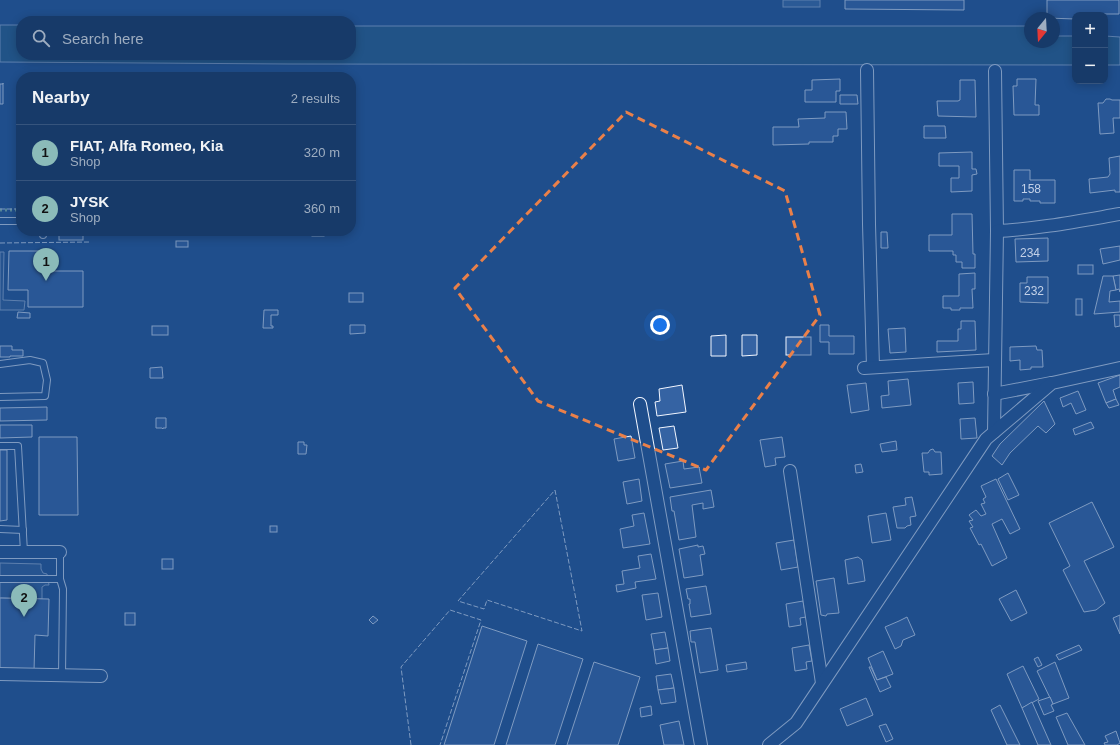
<!DOCTYPE html>
<html lang="en">
<head>
<meta charset="utf-8">
<style>
  :root { --surface:#173a69; --page:#244571; --text:#f1f3f6; --muted:#9eadc0; --line:#36547d; --accent:#8bbbb9 }
  body { margin:0; font-family:Arial,sans-serif; background:var(--page); color:var(--text) }
  .controls { position:absolute; right:12px; top:12px; display:grid; overflow:hidden; border-radius:8px; box-shadow:0 2px 10px #0003 }
  .controls button { width:36px; height:36px; display:grid; place-items:center; padding:0; border:0; border-bottom:1px solid var(--line); background:var(--surface); color:var(--text); font:20px sans-serif }
  .compass { position:absolute; left:1024px; top:12px; width:36px; height:36px; border-radius:50%; background:var(--surface); box-shadow:0 2px 10px #0003; rotate:198deg }
  .you { position:absolute; left:660px; top:325px; width:14px; height:14px; margin:-10px; border:3px solid #fff; border-radius:50%; background:#1a73e8; box-shadow:0 0 0 6px #1a73e833 }
  .badge { display:grid; place-items:center; width:26px; height:26px; border-radius:50%; background:var(--accent); color:#111; font-size:13px; font-weight:700 }
  .pin { position:absolute; translate:-50% -33px; filter:drop-shadow(0 1px 2px #0008) }
  .pin::after { content:''; position:absolute; top:21px; width:14px; height:12px; background:inherit; clip-path:polygon(0 0,100% 0,50% 100%) }
  .list { margin:0; padding:0; list-style:none }
  h2 { display:flex; justify-content:space-between; align-items:center; height:52px; margin:0; padding:0 16px; font-size:17px }
  h2 small { font-size:13px; font-weight:400; color:var(--muted) }
  .list li { display:grid; grid-template-columns:26px 1fr auto; gap:12px; align-items:center; box-sizing:border-box; height:56px; padding:0 16px; border-top:1px solid var(--line) }
  .list b { display:block; font-size:15px; white-space:nowrap }
  .list p { margin:0; font-size:13px; white-space:nowrap; color:var(--muted) }
  .list em { font-size:13px; font-style:normal; color:var(--muted) }
  .icon { flex:none; width:22px; height:22px; fill:none; stroke:currentColor; stroke-width:2; stroke-linecap:round; stroke-linejoin:round }
  .map { position:relative; flex:none; width:1120px; height:745px; overflow:hidden }
  .search { position:absolute; background:var(--surface); box-shadow:0 2px 10px #0003; left:16px; top:16px; width:340px; height:44px; display:flex; align-items:center; gap:10px; box-sizing:border-box; padding:0 14px; border-radius:16px; color:var(--muted); font-size:15px }
  .panel { position:absolute; background:var(--surface); box-shadow:0 2px 10px #0003; left:16px; top:72px; width:340px; height:164px; border-radius:16px }
  .map>svg:first-child { display:block }
  .green { fill:#245a82; stroke:#a8bbd7 }
  .parking { fill:#305b95; stroke:#a8bbd7 }
  .water { fill:#3b69a3; stroke:#a8bbd7 }
  .building { fill:#3563a3; stroke:#f2f6ff }
  .lines { fill:none; stroke-linecap:round; stroke-linejoin:round }
  .service-casing { stroke:#f2f6ff; stroke-width:8 }
  .minor-casing { stroke:#f2f6ff; stroke-width:14 }
  .service { stroke:#1f4e8c; stroke-width:6 }
  .minor { stroke:#1f4e8c; stroke-width:12 }
  .hedge { stroke:#97c8a6; stroke-width:3; stroke-dasharray:2 3; stroke-linecap:butt }
  .fence { stroke:#f2f6ff; stroke-width:1; stroke-dasharray:5 2; stroke-linecap:butt }
  .marked { fill:none; stroke:#ea8049; stroke-width:3; stroke-dasharray:8 5; stroke-linejoin:round }
  .labels { text-anchor:middle; stroke-width:3; stroke-linejoin:round; paint-order:stroke }
  .number-label { font-size:12px; fill:#c3d1e8 }
</style>
</head>
<body>
<div class="map">
<svg width="1120" height="745" viewBox="0 0 1120 745">
  <rect width="100%" height="100%" fill="#1f4e8c"/>
  <g class="green">
    <polygon points="0,25 21,25 21,55 351,55 351,26 1030,26 1030,42 1054,42 1054,36 1075,36 1075,65 289,64 0,62"/>
    <polygon points="1105,36 1120,37 1120,65 1105,65"/>
  </g>
  <g class="parking">
    <polygon points="0,252 4,252 3,300 25,301 24,310 0,310"/>
    <polygon points="0,563 41,564 41,569 43,573 47,574 49,585 45,585 42,587 42,599 0,598"/>
  </g>
  <rect class="water" x="783" y="0" width="37" height="7"/>
  <g class="building">
    <polygon points="845,0 964,0 964,10 845,9"/>
    <polygon points="1047,0 1119,0 1119,14 1104,14 1104,15 1075,15 1075,19 1047,18"/>
    <polygon points="36,75 85,76 85,77 36,77"/>
    <polygon points="840,79 840,91 836,91 836,102 805,102 805,90 812,90 812,80"/>
    <polygon points="1017,79 1036,79 1035,105 1039,105 1039,115 1014,115 1013,86 1017,86"/>
    <polygon points="960,80 975,80 976,117 938,116 937,101 958,101 960,100"/>
    <polygon points="3,83 3,104 0,104 0,84 3,84"/>
    <polygon points="840,95 857,95 858,104 840,104"/>
    <polygon points="1106,99 1110,99 1112,100 1120,100 1120,118 1113,118 1114,133 1100,134 1098,103 1103,103"/>
    <polygon points="825,112 846,112 847,129 838,129 838,136 833,136 833,142 809,142 809,144 773,145 773,127 799,127 798,119 825,118"/>
    <polygon points="924,126 945,126 946,138 924,138"/>
    <polygon points="972,152 972,169 976,169 977,174 972,175 972,191 951,192 951,178 959,178 959,166 939,166 939,153"/>
    <polygon points="1120,156 1120,192 1115,192 1115,190 1090,193 1089,179 1108,177 1110,174 1109,158"/>
    <polygon points="1014,170 1030,170 1030,180 1055,180 1055,203 1040,203 1040,201 1030,201 1030,199 1023,199 1023,201 1014,201"/>
    <polygon points="952,214 972,214 973,254 975,254 975,268 962,268 962,262 956,262 956,255 953,255 953,251 929,251 929,235 952,235"/>
    <rect x="59" y="231" width="24" height="9"/>
    <rect x="312" y="231" width="12" height="5"/>
    <polygon points="881,232 887,232 888,248 881,248"/>
    <polygon points="1048,238 1048,261 1016,262 1015,239"/>
    <rect x="176" y="241" width="12" height="6"/>
    <polygon points="1120,246 1120,260 1103,264 1100,249"/>
    <polygon points="9,251 48,251 48,271 83,271 83,307 28,307 28,290 8,290"/>
    <rect x="1078" y="265" width="15" height="9"/>
    <polygon points="975,273 975,289 972,289 973,308 960,308 960,310 951,310 951,308 943,308 943,296 959,296 959,274"/>
    <polygon points="1120,275 1120,292 1119,289 1116,290 1113,276"/>
    <polygon points="1103,276 1113,276 1116,290 1110,291 1109,302 1120,301 1120,312 1094,314"/>
    <polygon points="1027,277 1048,277 1048,303 1020,302 1020,283 1027,283"/>
    <rect x="349" y="293" width="14" height="9"/>
    <rect x="1076" y="299" width="6" height="16"/>
    <polygon points="264,310 278,310 278,315 271,315 271,326 273,326 273,328 263,328"/>
    <polygon points="18,312 30,313 30,318 17,318"/>
    <polygon points="1114,315 1120,315 1120,326 1115,327"/>
    <polygon points="961,321 975,321 976,350 937,352 937,341 958,341 958,329 961,329"/>
    <polygon points="350,325 365,325 365,333 350,334"/>
    <polygon points="820,325 829,325 829,336 854,336 854,354 829,354 829,342 820,342"/>
    <rect x="152" y="326" width="16" height="9"/>
    <polygon points="905,328 906,352 890,353 888,329"/>
    <polygon points="726,335 726,356 711,356 711,336"/>
    <polygon points="742,335 757,335 757,355 742,356"/>
    <rect x="786" y="337" width="25" height="18"/>
    <polygon points="0,346 12,346 12,350 23,350 23,356 10,356 10,357 0,357"/>
    <polygon points="1036,346 1037,350 1042,350 1043,367 1031,367 1031,369 1020,370 1020,360 1010,361 1010,347"/>
    <polygon points="162,367 163,378 150,378 150,368"/>
    <polygon points="1120,375 1120,387 1113,390 1116,399 1106,403 1098,383"/>
    <polygon points="908,379 911,405 882,408 881,396 889,395 888,381"/>
    <polygon points="973,382 974,403 959,404 958,383"/>
    <polygon points="866,383 869,410 851,413 847,385"/>
    <polygon points="682,385 686,412 657,416 655,402 660,401 659,389"/>
    <polygon points="1078,391 1086,410 1076,414 1071,403 1063,407 1060,398"/>
    <polygon points="1116,399 1119,405 1109,408 1106,403"/>
    <polygon points="1044,401 1055,424 1046,433 1038,426 1010,453 1002,465 992,456 1000,444"/>
    <polygon points="47,407 47,420 0,421 0,408"/>
    <polygon points="156,418 166,418 166,428 163,428 163,429 162,428 156,428"/>
    <polygon points="975,418 977,438 961,439 960,419"/>
    <polygon points="1091,422 1094,428 1075,435 1073,429"/>
    <polygon points="0,425 32,425 32,437 0,438"/>
    <polygon points="674,426 678,448 663,450 659,428"/>
    <polygon points="631,436 635,458 618,461 614,439"/>
    <polygon points="39,437 77,437 78,515 39,515"/>
    <polygon points="782,437 785,457 775,458 776,465 765,467 760,440"/>
    <polygon points="896,441 897,450 882,452 880,444"/>
    <polygon points="298,442 304,442 304,445 307,445 306,454 298,454"/>
    <polygon points="933,449 935,452 941,452 942,474 929,475 929,472 924,472 922,453 928,453 930,450"/>
    <polygon points="0,450 7,450 7,520 0,521"/>
    <polygon points="683,461 684,469 699,467 702,483 670,488 665,464"/>
    <polygon points="861,464 863,472 856,473 855,465"/>
    <polygon points="1008,473 1019,495 1008,500 998,479"/>
    <polygon points="639,479 642,501 627,504 623,482"/>
    <polygon points="996,479 1020,529 1010,534 1002,519 992,524 1007,558 992,566 981,544 979,545 970,528 973,527 969,521 973,520 969,515 976,510 981,516 986,514 981,504 985,503 983,499 986,497 981,486"/>
    <polygon points="711,490 714,507 703,509 703,503 692,505 696,537 679,540 674,511 672,511 670,497"/>
    <polygon points="912,497 916,516 910,517 911,525 907,526 905,528 897,528 893,507 906,505 905,498"/>
    <polygon points="1092,502 1114,547 1084,561 1105,603 1096,610 1084,612 1063,570 1070,566 1049,523"/>
    <polygon points="644,513 650,544 623,548 620,529 634,526 632,515"/>
    <polygon points="886,513 891,540 872,543 868,516"/>
    <rect x="270" y="526" width="7" height="6"/>
    <polygon points="794,540 798,567 781,570 776,543"/>
    <polygon points="698,545 698,547 703,546 705,554 700,555 703,575 684,578 679,549"/>
    <polygon points="651,554 656,579 635,582 636,588 617,592 616,585 624,584 622,571 640,568 638,556"/>
    <polygon points="858,557 862,560 865,581 848,584 845,560"/>
    <rect x="162" y="559" width="11" height="10"/>
    <polygon points="834,578 839,613 827,614 826,616 821,615 816,581"/>
    <polygon points="706,586 711,614 691,617 689,604 690,604 690,599 688,599 686,589"/>
    <polygon points="1016,590 1027,613 1011,621 999,599"/>
    <polygon points="658,593 662,617 646,620 642,595"/>
    <polygon points="0,598 49,599 48,636 35,635 34,671 0,670"/>
    <polygon points="803,601 806,617 800,618 801,625 789,627 786,604"/>
    <rect x="125" y="613" width="10" height="12"/>
    <polygon points="1120,615 1120,634 1113,618"/>
    <polygon points="373,616 378,620 373,624 369,620"/>
    <polygon points="907,617 915,635 903,640 901,646 895,649 885,627 899,621"/>
    <polygon points="482,626 527,641 494,745 444,745"/>
    <polygon points="711,628 718,670 700,673 695,642 691,642 690,631"/>
    <polygon points="665,632 668,648 654,650 651,634"/>
    <polygon points="538,644 583,659 555,745 506,745"/>
    <polygon points="809,645 812,661 806,662 807,669 795,671 792,648"/>
    <polygon points="1079,645 1082,650 1059,660 1056,655"/>
    <polygon points="668,648 670,661 656,664 654,650"/>
    <polygon points="883,651 893,674 877,680 868,658"/>
    <polygon points="1038,657 1042,665 1038,667 1034,659"/>
    <polygon points="594,662 640,677 618,745 567,745"/>
    <polygon points="746,662 747,669 727,672 726,665"/>
    <polygon points="1055,662 1069,698 1053,704 1037,671"/>
    <polygon points="1023,666 1039,699 1022,708 1007,674"/>
    <polygon points="869,667 871,667 877,680 886,677 891,687 880,692"/>
    <polygon points="671,674 674,688 658,690 656,676"/>
    <polygon points="674,688 676,702 661,704 658,690"/>
    <polygon points="1050,697 1053,704 1051,705 1054,711 1044,715 1038,701"/>
    <polygon points="866,698 873,715 847,726 840,709"/>
    <polygon points="1032,702 1051,745 1038,745 1022,708"/>
    <polygon points="1000,705 1020,745 1007,745 991,710"/>
    <polygon points="651,706 652,715 641,717 640,708"/>
    <polygon points="1067,713 1085,745 1068,745 1056,717"/>
    <polygon points="679,721 684,745 664,745 660,725"/>
    <polygon points="886,724 893,739 886,742 879,726"/>
    <polygon points="1116,731 1120,743 1117,745 1105,745 1104,743 1108,742 1105,736"/>
  </g>
  <g class="lines">
    <g class="service-casing">
      <g id="service">
        <polyline points="0,221 21,221"/>
        <polyline points="43,235 43,231"/>
        <polyline points="0,364 30,360 43,363 47,380 45,396 0,397"/>
        <polyline points="0,446 18,446 24,552"/>
        <polyline points="0,529 23,530"/>
        <polyline points="0,579 60,579 60,552"/>
        <polyline points="60,579 63,589 62,676"/>
      </g>
    </g>
    <g class="minor-casing">
      <g id="minor">
        <polyline points="867,70 869,224 873,367"/>
        <polyline points="995,71 997,231"/>
        <polyline points="864,368 994,360"/>
        <polyline points="994,394 1051,383"/>
        <polyline points="640,404 701,745"/>
        <path d="M994 432 997 231C1038 229 1079 221 1120 214"/>
        <polyline points="790,471 822,683"/>
        <polyline points="0,552 60,552"/>
        <polyline points="0,674 101,676"/>
        <polyline points="769,745 796,723 986,439 1052,383 1120,368"/>
      </g>
    </g>
    <use href="#service" class="service"/>
    <use href="#minor" class="minor"/>
    <polyline class="hedge" points="0,210 21,210"/>
    <g class="fence">
      <polyline points="33,77 33,73"/>
      <polyline points="0,209 21,209"/>
      <polyline points="0,243 91,242"/>
      <polygon points="555,490 582,631 487,600 484,609 458,601"/>
      <polyline points="411,745 401,667 450,610 481,620 440,745"/>
    </g>
  </g>
  <path d="M0 0H1120V745H0ZM626 112 785 191 820 315 706 470 538 401 455 288Z" fill="#1f4e8c" fill-opacity=".55" fill-rule="evenodd"/>
  <path class="marked" d="M626 112 785 191 820 315 706 470 538 401 455 288Z"/>
  <g class="labels">
    <g class="number-label">
      <text x="1031" y="193">158</text>
      <text x="1030" y="257">234</text>
      <text x="1034" y="295">232</text>
    </g>
  </g>
</svg>
<div class="controls">
<button>+</button>
<button>−</button>
</div>
<svg class="compass" viewBox="-18 -18 36 36"><path d="M0-13l5 13h-10z" fill="#e53935"/><path d="M0 13l5-13h-10z" fill="#9eadc0"/></svg>
<div class="you"></div>
<div class="pin badge" style="left:46px;top:281px">1</div>
<div class="pin badge" style="left:24px;top:617px">2</div>
<div class="search"><svg class="icon" aria-label="search" viewBox="0 0 24 24"><circle cx="10" cy="10" r="6"/><path d="M15 15l6 6"/></svg>Search here</div>
<section class="panel">
<h2>Nearby<small>2 results</small></h2>
<ul class="list">
<li><span class="badge">1</span><div><b>FIAT, Alfa Romeo, Kia</b><p>Shop</p></div><em>320 m</em></li>
<li><span class="badge">2</span><div><b>JYSK</b><p>Shop</p></div><em>360 m</em></li>
</ul>
</section>
</div>
</body>
</html>
